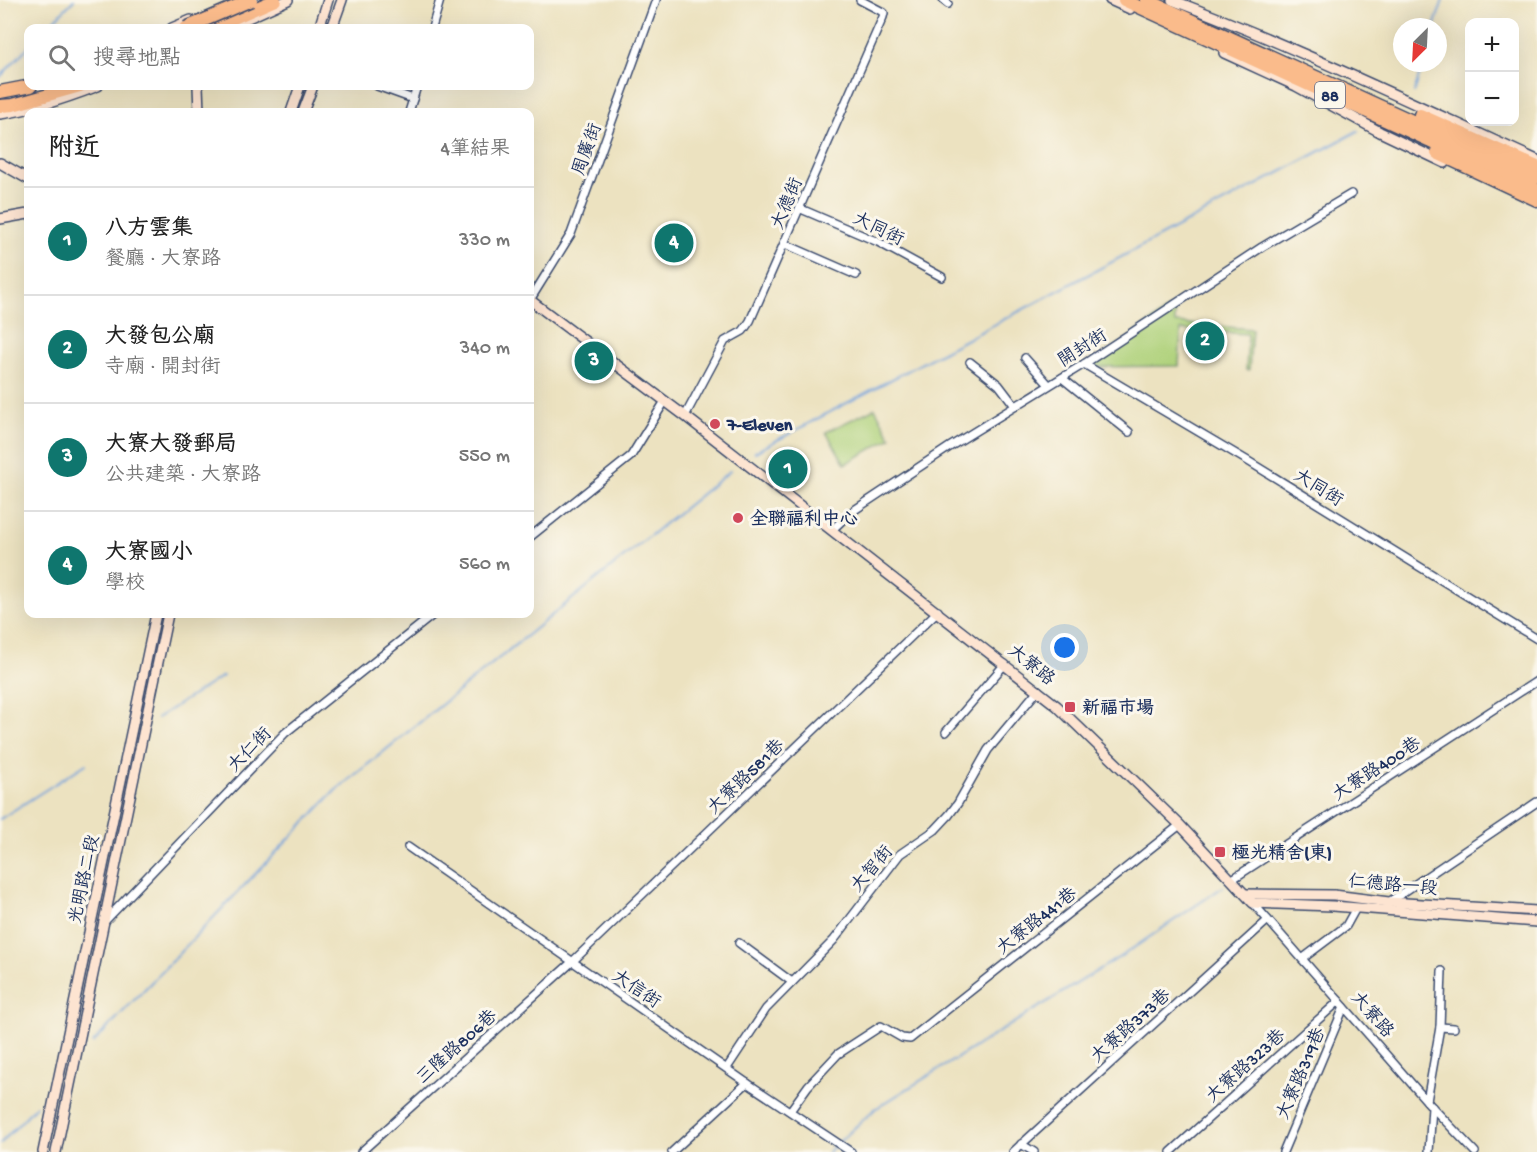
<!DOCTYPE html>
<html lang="zh-TW">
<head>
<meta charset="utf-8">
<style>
  :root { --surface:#fff; --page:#f2f2f2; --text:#222; --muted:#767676; --line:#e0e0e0; --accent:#0f766e }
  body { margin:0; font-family:"Gochi Hand","LXGW WenKai TC",sans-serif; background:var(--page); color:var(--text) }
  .controls { position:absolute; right:18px; top:18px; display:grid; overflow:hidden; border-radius:12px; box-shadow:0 6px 24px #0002 }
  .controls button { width:54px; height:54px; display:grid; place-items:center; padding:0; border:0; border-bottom:2px solid var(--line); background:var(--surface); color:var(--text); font:30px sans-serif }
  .compass { position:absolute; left:1393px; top:18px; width:54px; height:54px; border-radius:50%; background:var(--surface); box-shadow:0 6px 24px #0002; rotate:204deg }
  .you { position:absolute; left:1065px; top:648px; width:21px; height:21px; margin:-15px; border:4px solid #fff; border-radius:50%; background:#1a73e8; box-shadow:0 0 0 9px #1a73e833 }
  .badge { display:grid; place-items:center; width:39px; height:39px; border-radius:50%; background:var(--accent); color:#fff; font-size:20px; font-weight:700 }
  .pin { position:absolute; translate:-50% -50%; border:3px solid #fff; box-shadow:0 2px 6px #0006 }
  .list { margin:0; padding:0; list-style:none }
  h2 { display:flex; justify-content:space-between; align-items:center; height:78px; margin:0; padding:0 24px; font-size:26px }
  h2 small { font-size:20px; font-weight:400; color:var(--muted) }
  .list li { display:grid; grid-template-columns:39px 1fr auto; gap:18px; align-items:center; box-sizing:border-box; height:108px; padding:0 24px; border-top:2px solid var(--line) }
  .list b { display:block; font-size:22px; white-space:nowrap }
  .list p { margin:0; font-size:20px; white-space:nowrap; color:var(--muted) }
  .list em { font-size:20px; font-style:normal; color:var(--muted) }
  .icon { flex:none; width:33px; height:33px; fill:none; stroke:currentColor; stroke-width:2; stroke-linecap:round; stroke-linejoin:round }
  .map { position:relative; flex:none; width:1537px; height:1152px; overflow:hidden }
  .search { position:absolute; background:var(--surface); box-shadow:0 6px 24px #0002; left:24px; top:24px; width:510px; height:66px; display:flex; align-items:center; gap:15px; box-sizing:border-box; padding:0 21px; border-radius:12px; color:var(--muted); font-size:22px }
  .panel { position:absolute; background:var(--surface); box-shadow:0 6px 24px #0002; left:24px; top:108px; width:510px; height:510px; border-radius:12px }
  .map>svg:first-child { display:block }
  .green { fill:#afd17a; stroke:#65806c; stroke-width:1.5 }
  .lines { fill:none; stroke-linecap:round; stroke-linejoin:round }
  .stream { stroke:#70a0da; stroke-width:2 }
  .street-casing { stroke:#3a4a6d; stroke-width:10 }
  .secondary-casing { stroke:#3a4a6d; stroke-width:12 }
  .highway-casing { stroke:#3a4a6d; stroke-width:15 }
  .street { stroke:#fff; stroke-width:7 }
  .secondary { stroke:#fde4d1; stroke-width:9 }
  .highway { stroke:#fabb8b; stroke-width:12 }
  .highway-bridge-casing { stroke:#3a4a6d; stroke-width:15; stroke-linecap:butt }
  .highway-bridge { stroke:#fabb8b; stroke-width:12 }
  .poi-dot { fill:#d1495b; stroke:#fbf7ec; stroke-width:2 }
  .labels { text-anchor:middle; stroke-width:6; stroke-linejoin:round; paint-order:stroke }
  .shield { fill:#fbf7ec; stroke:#5e6b89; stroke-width:1.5 }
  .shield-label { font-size:16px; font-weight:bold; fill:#1b2f5e }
  .street-label { font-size:18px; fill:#1b2f5e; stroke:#fbf7ec }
  .poi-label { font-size:18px; font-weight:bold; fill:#1b2f5e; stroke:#fbf7ec; text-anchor:start }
</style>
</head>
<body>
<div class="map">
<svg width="1537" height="1152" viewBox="0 0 1537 1152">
  <rect width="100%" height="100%" fill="#fbf7ec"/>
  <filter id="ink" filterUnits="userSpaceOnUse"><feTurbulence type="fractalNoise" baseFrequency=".0167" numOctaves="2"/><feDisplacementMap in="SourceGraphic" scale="12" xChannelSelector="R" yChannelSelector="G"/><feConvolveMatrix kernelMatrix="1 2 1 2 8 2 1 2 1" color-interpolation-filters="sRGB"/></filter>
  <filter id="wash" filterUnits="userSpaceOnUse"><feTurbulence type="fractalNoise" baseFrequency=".008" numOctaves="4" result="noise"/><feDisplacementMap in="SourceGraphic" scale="24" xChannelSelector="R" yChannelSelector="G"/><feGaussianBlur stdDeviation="1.35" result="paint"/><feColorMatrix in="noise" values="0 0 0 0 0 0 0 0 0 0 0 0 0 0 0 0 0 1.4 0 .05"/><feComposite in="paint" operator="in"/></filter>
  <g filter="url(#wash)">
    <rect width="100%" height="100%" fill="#ece2c0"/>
    <g class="green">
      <polygon points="1175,304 1175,323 1252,329 1249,370 1246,370 1248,334 1181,330 1179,366 1089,367"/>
      <polygon points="875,408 891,438 845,464 826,432"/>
    </g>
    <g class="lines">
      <g class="stream">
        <polyline points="1434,27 1443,0"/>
        <polyline points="46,28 74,0"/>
        <polyline points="0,77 28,47"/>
        <polyline points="1414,93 1423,63"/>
        <polyline points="755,452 1358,131"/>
        <polyline points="157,718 223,676"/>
        <polyline points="0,819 86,764"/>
        <polyline points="93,1043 335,791 730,471"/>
        <polyline points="0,1144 36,1106"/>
        <polyline points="828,1152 875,1109 1126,953 1223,887"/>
      </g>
    </g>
  </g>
  <g filter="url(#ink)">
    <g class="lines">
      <g class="street-casing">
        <g id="street">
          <polyline points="943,0 948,4"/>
          <polyline points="432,28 440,0"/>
          <polyline points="377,86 413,99"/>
          <polyline points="409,112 417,86"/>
          <polyline points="801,209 878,242 942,277"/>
          <polyline points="785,244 856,275"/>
          <polyline points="530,300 571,234 656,0"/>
          <polyline points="1025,358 1049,385"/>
          <polyline points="970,362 999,385 1015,406"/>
          <polyline points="1084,364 1248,461 1537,639"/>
          <polyline points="1062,378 1129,432"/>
          <polyline points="685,416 725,341 743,331 750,321 883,17 884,13 881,11 860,0"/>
          <polyline points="832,530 850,513 951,446 1084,364 1262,247 1351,194"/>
          <polyline points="530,537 631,456 665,401"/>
          <polyline points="946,732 1005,664"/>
          <polyline points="408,847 747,1083 851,1152"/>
          <polyline points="1231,880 1537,681"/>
          <polyline points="1389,902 1537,802"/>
          <polyline points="1253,903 1432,1107 1475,1152"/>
          <polyline points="104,922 285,733 434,614"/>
          <polyline points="739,943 792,982"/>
          <polyline points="1302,959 1346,926 1356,908"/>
          <polyline points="1440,1027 1442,971"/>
          <polyline points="727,1068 766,1009 834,940 900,854 935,830 949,815 958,803 988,750 1038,690"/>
          <polyline points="1427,1101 1440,1027 1454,1028"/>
          <polyline points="790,1111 808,1086 838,1054 881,1026 902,1038 910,1039 1180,825"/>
          <polyline points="1021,1144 1034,1152"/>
          <polyline points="361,1152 572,962 938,611"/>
          <polyline points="672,1152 747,1083"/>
          <polyline points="1013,1152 1268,920"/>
          <polyline points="1171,1152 1339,1001"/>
          <polyline points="1283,1152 1344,1007"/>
          <polyline points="1429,1152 1432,1107"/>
        </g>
      </g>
      <g class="secondary-casing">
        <g id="secondary">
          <polyline points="1110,0 1130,9"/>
          <path d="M1172 0C1296 47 1416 105 1537 160"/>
          <polyline points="172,28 191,20"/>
          <polyline points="226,28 288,0"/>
          <polyline points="319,28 328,0"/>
          <polyline points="332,28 342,0"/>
          <polyline points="1224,53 1296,86 1380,132 1445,163"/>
          <polyline points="198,86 199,112"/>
          <polyline points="291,112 300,86"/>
          <polyline points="303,112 313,86"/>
          <path d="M0 114C33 110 67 98 98 86"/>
          <polyline points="0,163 28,179"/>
          <polyline points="0,219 28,214"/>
          <polyline points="530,300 685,416 1057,706 1180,825 1253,903 1333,906 1537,922"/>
          <polyline points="1245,894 1334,895 1389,902 1537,911"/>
          <polyline points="43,1152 156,614"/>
          <polyline points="56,1152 168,614"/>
        </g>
      </g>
      <g class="highway-casing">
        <g id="highway">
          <polyline points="1124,0 1537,190"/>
          <polyline points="1147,0 1537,178"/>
          <polyline points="211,28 275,0"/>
          <polyline points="0,92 31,86"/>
          <polyline points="0,106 13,105 80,86"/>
          <polyline points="1420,115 1537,167"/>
          <polyline points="1437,153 1537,200"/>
        </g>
      </g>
      <use href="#street" class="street"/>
      <use href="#secondary" class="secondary"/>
      <use href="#highway" class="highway"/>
      <g class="highway-bridge-casing">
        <polyline id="highway-bridge" points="186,28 251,0"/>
      </g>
      <use href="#highway-bridge" class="highway-bridge"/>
    </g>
  </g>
  <g class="poi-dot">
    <circle cx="715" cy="424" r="6"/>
    <circle cx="738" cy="518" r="6"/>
    <rect x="1064" y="701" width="12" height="12" rx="3"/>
    <rect x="1214" y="846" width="12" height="12" rx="3"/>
  </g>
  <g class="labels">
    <rect class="shield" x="1315" y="82" width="30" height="26" rx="4.5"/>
    <g class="shield-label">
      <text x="1330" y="101">88</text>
    </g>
    <g class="street-label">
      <text transform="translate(586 149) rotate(-70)" y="6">周廣街</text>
      <text transform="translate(786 203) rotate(-67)" y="6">大德街</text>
      <text transform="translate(879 228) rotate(26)" y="6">大同街</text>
      <text transform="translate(1082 347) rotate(-32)" y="6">開封街</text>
      <text transform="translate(1319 487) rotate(32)" y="6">大同街</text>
      <text transform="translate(1032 664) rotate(39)" y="6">大寮路</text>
      <text transform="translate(249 749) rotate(-46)" y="6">大仁街</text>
      <text transform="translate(1376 768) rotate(-33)" y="6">大寮路400巷</text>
      <text transform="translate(745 776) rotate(-44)" y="6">大寮路581巷</text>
      <text transform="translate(871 868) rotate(-50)" y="6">大智街</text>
      <text transform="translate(83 879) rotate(-78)" y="6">光明路二段</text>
      <text transform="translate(1393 884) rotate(5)" y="6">仁德路一段</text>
      <text transform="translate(1036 920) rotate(-38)" y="6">大寮路441巷</text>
      <text transform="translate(637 988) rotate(34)" y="6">大信街</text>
      <text transform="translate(1373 1014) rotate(49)" y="6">大寮路</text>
      <text transform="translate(1130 1025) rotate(-42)" y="6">大寮路373巷</text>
      <text transform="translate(456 1046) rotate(-42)" y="6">三隆路806巷</text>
      <text transform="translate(1245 1065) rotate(-42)" y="6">大寮路323巷</text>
      <text transform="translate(1300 1073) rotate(-67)" y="6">大寮路319巷</text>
    </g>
    <g class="poi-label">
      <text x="727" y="430">7-Eleven</text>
      <text x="750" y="524">全聯福利中心</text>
      <text x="1082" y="713">新福市場</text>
      <text x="1232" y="858">極光精舍(東)</text>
    </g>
  </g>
</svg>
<div class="controls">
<button>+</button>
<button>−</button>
</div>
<svg class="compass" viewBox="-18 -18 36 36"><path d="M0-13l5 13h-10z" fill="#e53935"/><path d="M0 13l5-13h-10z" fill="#767676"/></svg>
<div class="you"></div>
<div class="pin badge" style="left:788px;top:469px">1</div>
<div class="pin badge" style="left:1205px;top:341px">2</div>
<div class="pin badge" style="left:594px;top:361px">3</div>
<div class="pin badge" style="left:674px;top:243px">4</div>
<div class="search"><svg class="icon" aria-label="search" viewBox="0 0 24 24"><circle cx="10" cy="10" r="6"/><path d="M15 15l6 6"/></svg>搜尋地點</div>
<section class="panel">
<h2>附近<small>4筆結果</small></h2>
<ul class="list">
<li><span class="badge">1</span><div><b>八方雲集</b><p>餐廳 · 大寮路</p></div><em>330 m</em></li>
<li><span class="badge">2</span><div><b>大發包公廟</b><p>寺廟 · 開封街</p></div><em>340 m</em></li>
<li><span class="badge">3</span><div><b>大寮大發郵局</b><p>公共建築 · 大寮路</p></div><em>550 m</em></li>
<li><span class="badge">4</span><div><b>大寮國小</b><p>學校</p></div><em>560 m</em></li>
</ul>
</section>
</div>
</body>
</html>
